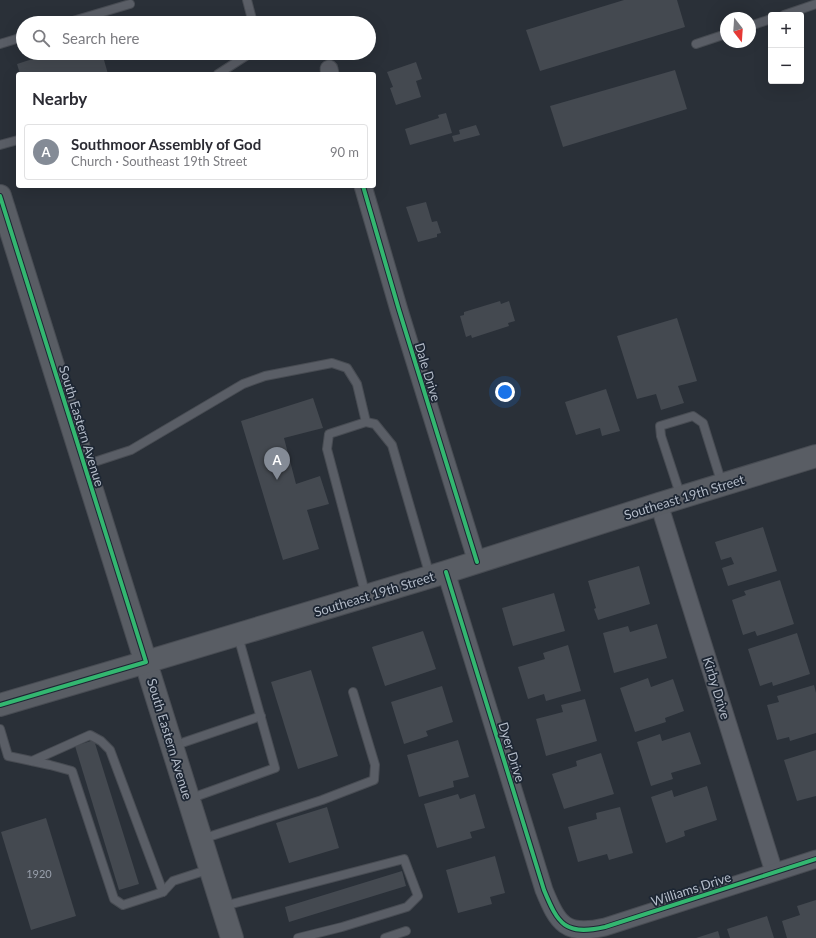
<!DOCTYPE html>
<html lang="en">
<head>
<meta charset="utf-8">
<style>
  :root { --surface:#fff; --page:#f7f7f7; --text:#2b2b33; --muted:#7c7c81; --line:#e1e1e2; --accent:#848b96 }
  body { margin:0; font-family:Lato,sans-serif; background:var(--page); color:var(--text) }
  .controls { position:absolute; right:12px; top:12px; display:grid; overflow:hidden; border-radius:4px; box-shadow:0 4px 16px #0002 }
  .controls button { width:36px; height:36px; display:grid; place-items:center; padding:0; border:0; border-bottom:1px solid var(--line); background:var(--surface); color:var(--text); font:20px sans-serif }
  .compass { position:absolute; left:720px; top:12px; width:36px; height:36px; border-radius:50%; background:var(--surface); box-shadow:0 4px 16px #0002; rotate:163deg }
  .you { position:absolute; left:505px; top:392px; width:14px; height:14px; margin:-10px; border:3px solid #fff; border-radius:50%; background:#1a73e8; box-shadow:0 0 0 6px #1a73e833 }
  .badge { display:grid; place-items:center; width:26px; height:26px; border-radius:50%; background:var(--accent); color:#fff; font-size:13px; font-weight:700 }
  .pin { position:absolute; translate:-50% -33px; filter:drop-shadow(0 1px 2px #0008) }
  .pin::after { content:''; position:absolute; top:21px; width:14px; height:12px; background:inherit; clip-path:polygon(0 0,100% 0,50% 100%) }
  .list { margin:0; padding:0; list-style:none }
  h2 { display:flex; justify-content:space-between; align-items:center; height:52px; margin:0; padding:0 16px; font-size:17px }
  h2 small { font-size:13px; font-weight:400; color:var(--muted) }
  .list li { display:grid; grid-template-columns:26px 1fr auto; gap:12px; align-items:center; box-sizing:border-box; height:56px; margin:0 8px 8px; padding:0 8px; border:1px solid var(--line); border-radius:4px }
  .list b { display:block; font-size:15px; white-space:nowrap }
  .list p { margin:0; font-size:13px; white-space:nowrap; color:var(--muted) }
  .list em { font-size:13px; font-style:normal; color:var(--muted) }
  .icon { flex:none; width:22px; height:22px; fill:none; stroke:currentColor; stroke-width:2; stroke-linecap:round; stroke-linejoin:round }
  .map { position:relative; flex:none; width:816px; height:938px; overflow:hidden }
  .search { position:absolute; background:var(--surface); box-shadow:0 4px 16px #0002; left:16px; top:16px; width:360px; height:44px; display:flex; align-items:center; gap:10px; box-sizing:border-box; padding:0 14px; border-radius:22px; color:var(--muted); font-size:15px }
  .panel { position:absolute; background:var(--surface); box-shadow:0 4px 16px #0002; left:16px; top:72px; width:360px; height:116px; border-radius:4px }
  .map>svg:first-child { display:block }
  .building { fill:#444950 }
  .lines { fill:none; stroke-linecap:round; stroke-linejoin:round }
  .lane-casing { stroke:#484c53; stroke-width:10 }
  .street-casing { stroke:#484c53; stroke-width:19 }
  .secondary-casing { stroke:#484c53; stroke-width:24 }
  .lane { stroke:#5a5e66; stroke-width:8 }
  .street { stroke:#5a5e66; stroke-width:17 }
  .secondary { stroke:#595d64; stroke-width:22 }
  .cycleway-casing { stroke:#1d2633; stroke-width:6 }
  .cycleway { stroke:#33b770; stroke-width:4 }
  .labels { text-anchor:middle; stroke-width:3.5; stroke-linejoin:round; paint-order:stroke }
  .number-label { font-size:11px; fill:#989fab }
  .street-label { font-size:13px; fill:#b4bcc9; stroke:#1d2633 }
</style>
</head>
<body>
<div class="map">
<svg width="816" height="938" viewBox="0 0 816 938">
  <rect width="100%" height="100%" fill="#2a3038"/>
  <g class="building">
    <polygon points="624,0 677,0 685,27 540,71 526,30"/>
    <polygon points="51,53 102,53 108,74 20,74 17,64"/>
    <polygon points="416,62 422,79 416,81 421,97 396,105 390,88 393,87 387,72"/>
    <polygon points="675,70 687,109 563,147 550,106"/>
    <polygon points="446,113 452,133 410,145 405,129 439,118 438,115"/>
    <polygon points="476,125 480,135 454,142 452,136 460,134 459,130"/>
    <polygon points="426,202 432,222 437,221 441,233 437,234 437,237 418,242 406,207"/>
    <polygon points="500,301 501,304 509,301 515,321 508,323 509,326 472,338 471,335 466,337 460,316 464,315 464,312"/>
    <polygon points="677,318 697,381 678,386 684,403 661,410 656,394 637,399 617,336"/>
    <polygon points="606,389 620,431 602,436 600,428 576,435 565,402"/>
    <polygon points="313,398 323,428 284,438 296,484 320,476 329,504 307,510 319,549 283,560 241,421"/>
    <polygon points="763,527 777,571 728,586 722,568 734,564 731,557 721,560 715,542"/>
    <polygon points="639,566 650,604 598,620 594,609 596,608 588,581"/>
    <polygon points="780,580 794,624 757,636 755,631 743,635 732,600 746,595 744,591"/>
    <polygon points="554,593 565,631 513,646 502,608"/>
    <polygon points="657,624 667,658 614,673 603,633 628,626 630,632"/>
    <polygon points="423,631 436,669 385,686 372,647"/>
    <polygon points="797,633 810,674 773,686 772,682 760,686 748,649"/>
    <polygon points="568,645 581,691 546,701 544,694 528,699 518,667 545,659 543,653"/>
    <polygon points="311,670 338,756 298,769 271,682"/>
    <polygon points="648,678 651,687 673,679 684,711 665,718 666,722 635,732 620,688"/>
    <polygon points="814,685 816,693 816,733 790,741 789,737 777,740 767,705 779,702 777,696"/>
    <polygon points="442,686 453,722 426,731 428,736 404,744 391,702"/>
    <polygon points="585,699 597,741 546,756 536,719 563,712 561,705"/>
    <polygon points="690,732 701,764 671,773 673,779 651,786 637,742 660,734 662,741"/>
    <polygon points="94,740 139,884 119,890 75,746"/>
    <polygon points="458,740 469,777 453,781 454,787 419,797 407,755"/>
    <polygon points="816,750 816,796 797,801 784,760"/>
    <polygon points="601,753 614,794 564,809 552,774 577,766 576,761"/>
    <polygon points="707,786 717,820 684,831 685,836 666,843 651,797 672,790 674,797"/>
    <polygon points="458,794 460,799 475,794 485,828 470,832 472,838 437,848 424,804"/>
    <polygon points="327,807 339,848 289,863 276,823"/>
    <polygon points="620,807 633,853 609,860 607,854 578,862 568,827 597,819 596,813"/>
    <polygon points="46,818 76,916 31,930 1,832"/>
    <polygon points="495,856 505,893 490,897 492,904 458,913 446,870"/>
    <polygon points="402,871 406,886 289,922 285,907"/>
    <polygon points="816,900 816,938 787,938 782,921 800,915 797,906"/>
    <polygon points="767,916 774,938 730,938 727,929"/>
    <polygon points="718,931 720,938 696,938"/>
  </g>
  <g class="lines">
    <g class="lane-casing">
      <g id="lane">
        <polyline points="247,0 253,23"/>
        <polyline points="784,15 816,4"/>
        <polyline points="66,23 130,4"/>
        <polyline points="750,26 771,19"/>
        <polyline points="0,44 23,37"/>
        <polyline points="696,44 726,34"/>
        <polyline points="218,74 249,54 249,53"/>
        <polyline points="0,145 18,140"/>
        <polyline points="85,465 131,450 243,384 265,376 332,363 347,368 357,384 366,422"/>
        <polyline points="681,497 661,436 660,426 693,416 703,423 722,484"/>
        <polyline points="366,596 327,449 329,434 366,422 375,424 392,445 430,576"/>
        <polyline points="0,729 8,756 50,765 72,771 114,899 123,905 163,892 173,881 210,869"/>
        <polyline points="173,746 261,716"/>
        <polyline points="32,761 90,735 101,741 110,750 163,892"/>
        <polyline points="189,799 275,768 238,636"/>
        <polyline points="202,839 322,800 374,780 375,765 353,692"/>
        <polyline points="224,906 404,859 418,896 407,907 342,927 298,938"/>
        <polyline points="385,938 406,931"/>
      </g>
    </g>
    <g class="street-casing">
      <g id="street">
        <polyline points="329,69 330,74"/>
        <polyline points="363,186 399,310 477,562"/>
        <polyline points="659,504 774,872"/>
        <path d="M446 572 544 890C558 924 565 936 605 927L816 859"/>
      </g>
    </g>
    <g class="secondary-casing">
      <g id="secondary">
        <polyline points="0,196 232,938"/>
        <polyline points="0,705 146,662 446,572 659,504 816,456"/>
      </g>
    </g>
    <use href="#lane" class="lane"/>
    <use href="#street" class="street"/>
    <use href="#secondary" class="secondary"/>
    <g class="cycleway-casing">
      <g id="cycleway">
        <polyline points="363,186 399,310 477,562"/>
        <polyline points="0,196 146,662 0,705"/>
        <path d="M446 572 544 890C558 924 565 936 605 927L816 859"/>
      </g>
    </g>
    <use href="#cycleway" class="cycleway"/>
  </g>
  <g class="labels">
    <g class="number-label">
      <text x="39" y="878">1920</text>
    </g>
    <g class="street-label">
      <text transform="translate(428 372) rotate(73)" y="5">Dale Drive</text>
      <text transform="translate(82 426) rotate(73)" y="5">South Eastern Avenue</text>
      <text transform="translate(684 497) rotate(-17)" y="5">Southeast 19th Street</text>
      <text transform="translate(374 594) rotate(-17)" y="5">Southeast 19th Street</text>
      <text transform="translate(717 688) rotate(73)" y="5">Kirby Drive</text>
      <text transform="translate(170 739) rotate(73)" y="5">South Eastern Avenue</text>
      <text transform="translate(512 752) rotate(73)" y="5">Dyer Drive</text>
      <text transform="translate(691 889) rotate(-18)" y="5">Williams Drive</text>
    </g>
  </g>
</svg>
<div class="controls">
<button>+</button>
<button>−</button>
</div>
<svg class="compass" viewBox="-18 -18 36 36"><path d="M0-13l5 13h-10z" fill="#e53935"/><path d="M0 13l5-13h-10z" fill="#7c7c81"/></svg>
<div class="you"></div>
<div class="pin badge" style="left:277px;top:480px">A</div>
<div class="search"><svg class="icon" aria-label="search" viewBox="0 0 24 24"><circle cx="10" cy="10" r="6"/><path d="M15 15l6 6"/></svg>Search here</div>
<section class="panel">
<h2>Nearby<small></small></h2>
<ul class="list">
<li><span class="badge">A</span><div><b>Southmoor Assembly of God</b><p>Church · Southeast 19th Street</p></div><em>90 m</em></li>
</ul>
</section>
</div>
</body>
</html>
